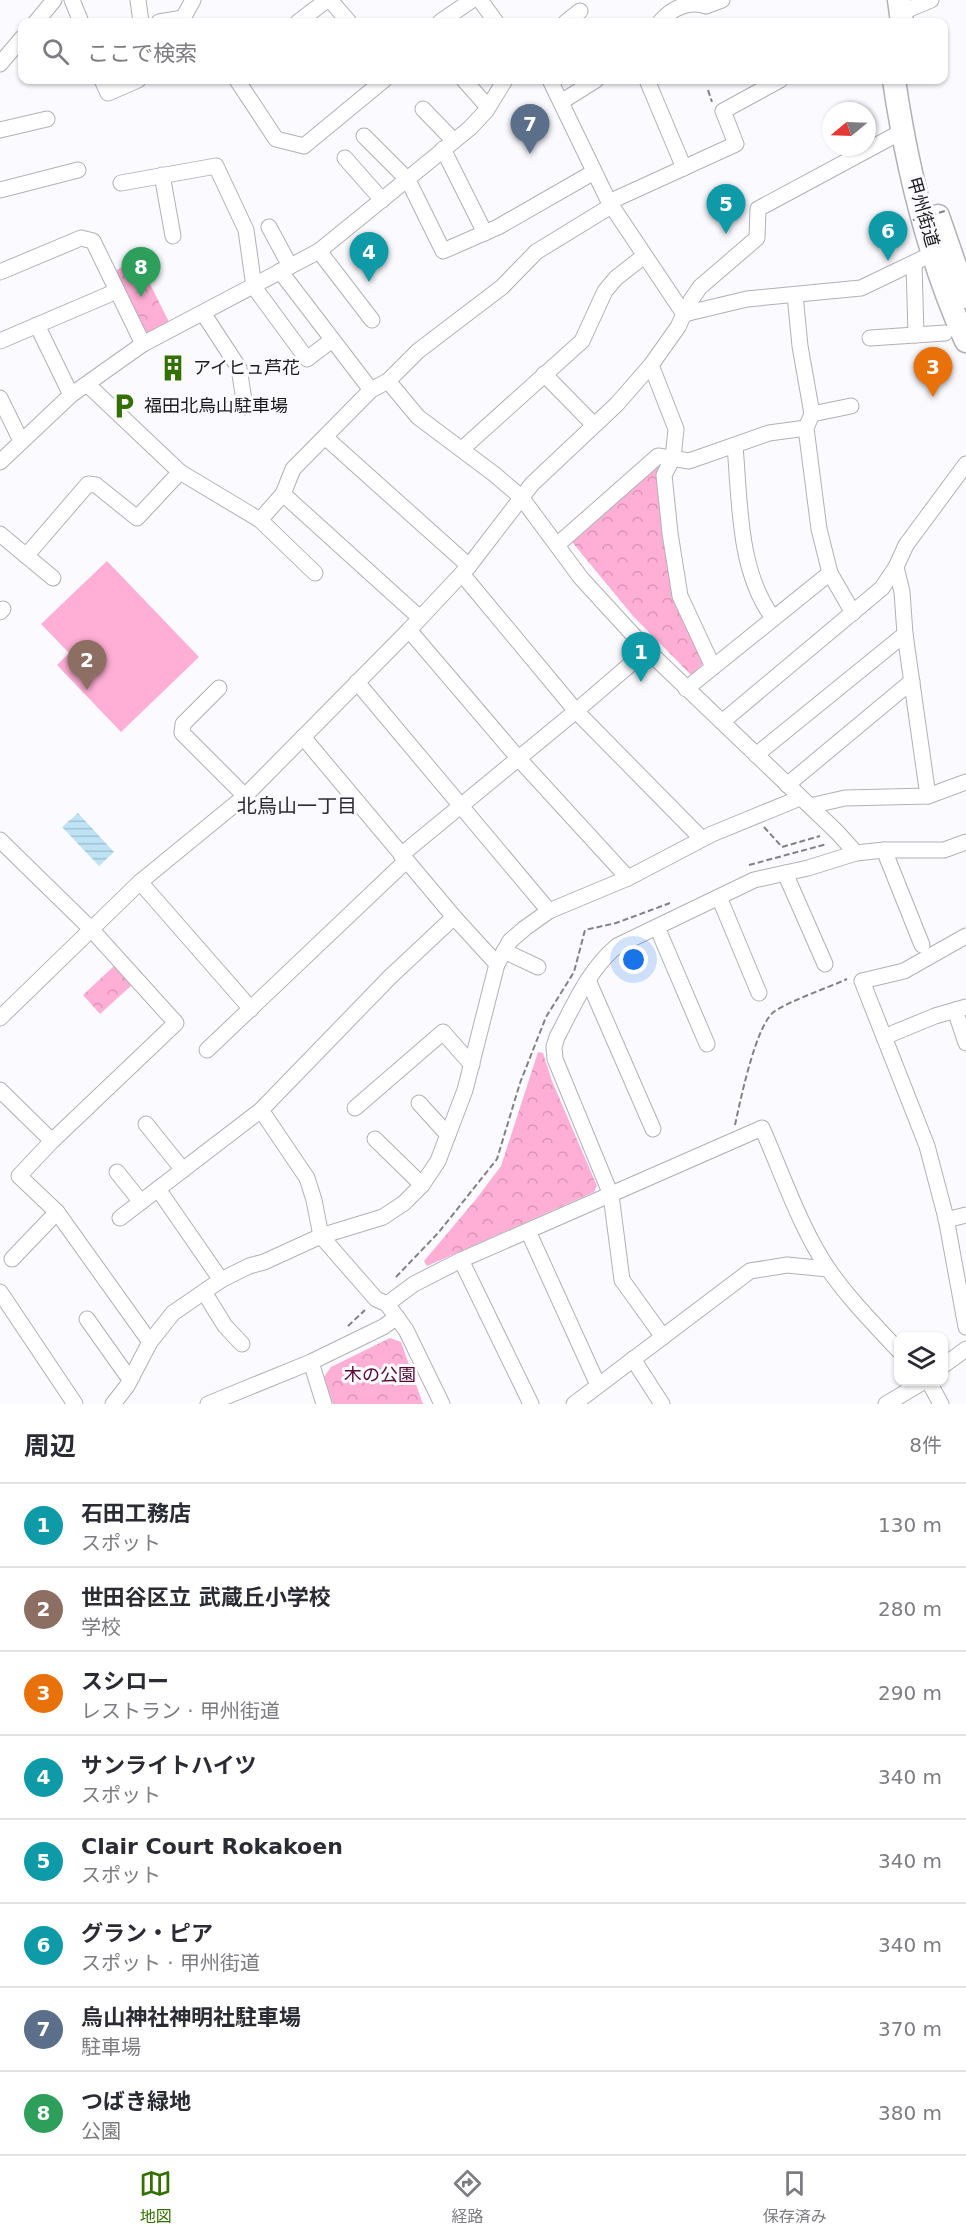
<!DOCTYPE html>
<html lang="ja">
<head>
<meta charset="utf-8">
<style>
  :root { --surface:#fff; --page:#f7f7f7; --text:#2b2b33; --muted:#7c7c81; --line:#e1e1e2; --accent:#347001 }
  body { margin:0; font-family:"DejaVu Sans","Noto Sans JP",sans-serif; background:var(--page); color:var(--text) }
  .controls { position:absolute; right:18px; bottom:18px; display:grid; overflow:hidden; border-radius:12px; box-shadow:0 2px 4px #0004 }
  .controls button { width:54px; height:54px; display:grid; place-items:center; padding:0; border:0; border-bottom:2px solid var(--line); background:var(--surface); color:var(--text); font:30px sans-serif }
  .compass { position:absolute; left:822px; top:102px; width:54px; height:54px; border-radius:50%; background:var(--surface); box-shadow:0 2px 4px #0004; rotate:251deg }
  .you { position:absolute; left:634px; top:960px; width:21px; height:21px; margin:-15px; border:4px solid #fff; border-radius:50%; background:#1a73e8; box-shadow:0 0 0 9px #1a73e833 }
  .badge { display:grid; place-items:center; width:39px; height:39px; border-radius:50%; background:var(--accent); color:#fff; font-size:20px; font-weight:700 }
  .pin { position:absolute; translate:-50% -50px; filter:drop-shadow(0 2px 3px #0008) }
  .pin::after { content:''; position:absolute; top:32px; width:21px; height:18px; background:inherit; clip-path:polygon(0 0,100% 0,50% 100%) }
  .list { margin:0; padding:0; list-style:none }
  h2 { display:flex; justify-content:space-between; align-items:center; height:78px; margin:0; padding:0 24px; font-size:26px }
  h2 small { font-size:20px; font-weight:400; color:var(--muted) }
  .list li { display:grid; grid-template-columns:39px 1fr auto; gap:18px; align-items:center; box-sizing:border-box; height:84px; padding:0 24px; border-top:2px solid var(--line) }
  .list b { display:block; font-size:22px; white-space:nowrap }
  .list p { margin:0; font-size:20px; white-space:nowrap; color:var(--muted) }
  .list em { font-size:20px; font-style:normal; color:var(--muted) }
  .icon { flex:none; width:33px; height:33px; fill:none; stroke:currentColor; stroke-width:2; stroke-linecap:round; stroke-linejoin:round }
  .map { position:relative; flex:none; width:966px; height:1404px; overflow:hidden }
  .search { position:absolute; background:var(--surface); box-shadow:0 2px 4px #0004; left:18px; right:18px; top:18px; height:66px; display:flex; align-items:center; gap:15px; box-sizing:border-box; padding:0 21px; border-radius:12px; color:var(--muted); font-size:22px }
  .sheet { height:750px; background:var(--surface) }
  nav { display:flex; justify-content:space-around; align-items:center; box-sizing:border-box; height:84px; border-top:2px solid var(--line); background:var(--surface); font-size:16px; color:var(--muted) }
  nav a { display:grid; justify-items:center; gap:3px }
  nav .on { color:var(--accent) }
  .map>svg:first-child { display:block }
  .grass { fill:#ffaed5 }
  .park { fill:url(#park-crowns) }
  .water { fill:url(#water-rules) }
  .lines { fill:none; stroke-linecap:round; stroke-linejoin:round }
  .minor-casing { stroke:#b1b1b5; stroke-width:17 }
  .highway-casing { stroke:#b1b1b5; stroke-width:25 }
  .path { stroke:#818183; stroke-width:2; stroke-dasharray:6 3; stroke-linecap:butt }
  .minor { stroke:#fff; stroke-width:15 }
  .highway { stroke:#fff; stroke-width:22 }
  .path-bridge { stroke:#818183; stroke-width:2; stroke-dasharray:6 3; stroke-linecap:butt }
  .labels { text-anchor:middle; stroke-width:6; stroke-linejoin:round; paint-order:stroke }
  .street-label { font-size:18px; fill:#1b1b1c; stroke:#fbfbff }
  .poi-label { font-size:18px; fill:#1b1b1c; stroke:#fbfbff; text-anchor:start }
  .park-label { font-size:18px; fill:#540836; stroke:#fbfbff }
  .neighbourhood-label { font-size:20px; fill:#2b2b2e; stroke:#fbfbff }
</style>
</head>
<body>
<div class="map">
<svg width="966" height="1404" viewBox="0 0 966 1404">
  <defs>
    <pattern id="park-crowns" width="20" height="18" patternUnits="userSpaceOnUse" patternTransform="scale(1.5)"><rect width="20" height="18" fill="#ffaed5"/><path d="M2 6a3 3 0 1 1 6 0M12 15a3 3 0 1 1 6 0" fill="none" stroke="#da95b6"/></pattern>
    <pattern id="water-rules" width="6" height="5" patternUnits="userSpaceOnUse" patternTransform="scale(1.5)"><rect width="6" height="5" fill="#bde3f4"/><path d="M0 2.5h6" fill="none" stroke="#a2c2d1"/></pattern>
  </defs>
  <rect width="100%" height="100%" fill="#fbfbff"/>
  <polygon class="grass" points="107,561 199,657 121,732 57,665 69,653 41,624"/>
  <g class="park">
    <polygon points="137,258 169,322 148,335 141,331 112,273"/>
    <polygon points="659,459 658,475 702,661 702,665 691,675 633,616 572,542"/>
    <polygon points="114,966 132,985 100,1014 83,995"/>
    <polygon points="538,1052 543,1053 552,1081 597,1186 594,1192 427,1266 424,1261 477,1198 501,1166"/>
    <polygon points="390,1338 401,1342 423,1404 333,1404 324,1377 331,1367"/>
  </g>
  <polygon class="water" points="78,813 114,852 99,866 62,827"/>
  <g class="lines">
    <g class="minor-casing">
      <g id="minor">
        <polyline points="72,0 81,22"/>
        <polyline points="138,0 141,22"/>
        <polyline points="330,0 349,22"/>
        <polyline points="480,0 496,22"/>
        <polyline points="900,13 931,0"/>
        <polyline points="36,22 54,0"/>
        <polyline points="159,22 183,18 193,0"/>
        <polyline points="298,22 327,0"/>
        <polyline points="440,22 472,0"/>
        <polyline points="566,22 580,11"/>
        <path d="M660 22C672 8 689 0 706 6L722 0"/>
        <polyline points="0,64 22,38"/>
        <polyline points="102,80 108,93 138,80"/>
        <polyline points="237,80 276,139 304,146 384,80"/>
        <polyline points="464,80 488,107"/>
        <polyline points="550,80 609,202 684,314"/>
        <polyline points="647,80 684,168"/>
        <polyline points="561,102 596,80"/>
        <polyline points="423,109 453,140"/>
        <polyline points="0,130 47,119"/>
        <polyline points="364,136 408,180 443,251 498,227 594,172"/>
        <polyline points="443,149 485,233"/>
        <polyline points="345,158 382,200"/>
        <polyline points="162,175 173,236"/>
        <polyline points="121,183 216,166 246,230 254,287 307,359 332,340"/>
        <polyline points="0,190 78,170"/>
        <polyline points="609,202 736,144 723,111 780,80"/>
        <polyline points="269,227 290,266"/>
        <polyline points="319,251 372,320"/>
        <polyline points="914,263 916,335"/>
        <polyline points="280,271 371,390"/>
        <polyline points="0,272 81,238 93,241 143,344"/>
        <polyline points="795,295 800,346 812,414 806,428 819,529 830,573 853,613"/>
        <polyline points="203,313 239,368 245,407"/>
        <polyline points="689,313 691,300 700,287 757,238 758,209 901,132"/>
        <polyline points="684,314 747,299 861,288 934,253"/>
        <polyline points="37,325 71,395"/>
        <polyline points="870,338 945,333"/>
        <polyline points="0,341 117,291"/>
        <polyline points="651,365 676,429 673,458 664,475 670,533 680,596 713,667"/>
        <polyline points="544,374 594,425"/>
        <polyline points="388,381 418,417 494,474 521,497 581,578 647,650 837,832 856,853"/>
        <polyline points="87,384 180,472 260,520 315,573"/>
        <polyline points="0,398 21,441"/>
        <polyline points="812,414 851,406"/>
        <polyline points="325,437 469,566"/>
        <path d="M735 446C740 502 738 571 773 618"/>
        <polyline points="462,449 582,341 605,291 616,278 644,256"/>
        <polyline points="0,462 71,395 143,344 319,251 470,128 486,111 505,80"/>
        <polyline points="283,494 420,618"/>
        <polyline points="260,520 283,494 293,469 371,390 388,381 418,351 502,287 536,252 611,206"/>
        <polyline points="0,534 53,578"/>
        <polyline points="557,545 658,456 689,461 769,433 806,428"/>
        <polyline points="26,556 88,484 96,485 137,518 180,472"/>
        <polyline points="896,567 902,592 905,634 928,796"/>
        <polyline points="462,574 576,711 702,839"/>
        <polyline points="0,612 3,609"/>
        <polyline points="409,630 519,759 628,878"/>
        <polyline points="357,682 549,911"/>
        <polyline points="219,688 183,724 182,733 245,796"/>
        <polyline points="686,689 830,573"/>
        <polyline points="722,722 882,588 896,567 906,545 966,464"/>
        <polyline points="303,737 454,917 497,964"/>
        <polyline points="756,755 905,634"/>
        <polyline points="787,785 912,681"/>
        <polyline points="810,806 845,798 928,796 966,782"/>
        <polyline points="0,840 91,929 176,1023 52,1141 19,1176 57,1212 150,1342"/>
        <polyline points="884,850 922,945"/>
        <polyline points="401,855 576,711 647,650"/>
        <polyline points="785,873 825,964"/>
        <polyline points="140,882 251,1009"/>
        <polyline points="719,897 759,993"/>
        <polyline points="657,927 707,1044"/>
        <polyline points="966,936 904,971 862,981 927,1146 946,1218 966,1327"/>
        <polyline points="504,951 538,967"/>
        <polyline points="588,980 653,1129"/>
        <polyline points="955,1010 966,1043"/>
        <polyline points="0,1018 140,882 245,796 409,630 469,566 532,484 617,404 651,365 678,327 684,314"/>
        <polyline points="884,1037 935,1016 966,1007"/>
        <polyline points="207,1050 406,861"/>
        <polyline points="0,1090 52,1141"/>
        <polyline points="419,1103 448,1135"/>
        <polyline points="355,1108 443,1032 472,1065"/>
        <polyline points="261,1110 307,1178 314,1200 321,1236 376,1299 387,1304 406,1330 442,1404"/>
        <polyline points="146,1124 183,1170"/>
        <polyline points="375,1139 422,1185"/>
        <polyline points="117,1172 141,1202"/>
        <polyline points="158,1189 221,1280"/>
        <polyline points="120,1218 261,1110 390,977 454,917"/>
        <polyline points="946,1220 966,1215"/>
        <polyline points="528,1231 598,1385"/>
        <polyline points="12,1259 57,1212"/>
        <polyline points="461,1260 531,1404"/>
        <polyline points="0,1292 75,1404"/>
        <polyline points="204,1292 225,1326 242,1344"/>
        <path d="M387 1304 414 1284 461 1260 762 1128C782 1173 801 1230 829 1270 849 1299 874 1324 898 1350"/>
        <polyline points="87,1319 126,1374 132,1377"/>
        <path d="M663 1337 622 1280 611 1195 555 1059 554 1047 557 1037C574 1005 589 969 617 946L754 880 808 868 856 853 884 850H944L966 842"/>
        <polyline points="633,1359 662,1404"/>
        <polyline points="311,1362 324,1404"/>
        <polyline points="944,1365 966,1349"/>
        <polyline points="929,1382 941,1404"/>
        <polyline points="113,1404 127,1386 150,1342 173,1313 221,1280 249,1266 264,1262 321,1236 383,1217 404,1203 422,1185 438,1161 465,1090 497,964 510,941 525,928 549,911 628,878 712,834 800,798"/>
        <polyline points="208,1404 311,1362 383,1327 397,1317"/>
        <polyline points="574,1404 750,1271 787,1265 828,1269"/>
        <polyline points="886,1404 923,1382"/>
      </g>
    </g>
    <g class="highway-casing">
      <g id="highway">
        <polyline points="899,0 902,22"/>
        <path d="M894 80C907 169 929 259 966 341"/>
        <polyline points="938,216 966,297"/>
      </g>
    </g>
    <g class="path">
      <polyline points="708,90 712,102"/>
      <polyline points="764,827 782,847 820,836"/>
      <polyline points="749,865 827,844"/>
      <path d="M735 1125C740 1102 756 1023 775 1011 794 999 825 989 847 979"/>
      <polyline points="396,1277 439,1232 497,1159 520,1083 546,1017 574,972 585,930 616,923 670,903"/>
      <polyline points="348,1326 365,1310"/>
    </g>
    <use href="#minor" class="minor"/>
    <use href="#highway" class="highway"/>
    <polyline class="path-bridge" points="913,220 945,211"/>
  </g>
  <defs>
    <g id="building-bare" transform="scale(2.07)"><path d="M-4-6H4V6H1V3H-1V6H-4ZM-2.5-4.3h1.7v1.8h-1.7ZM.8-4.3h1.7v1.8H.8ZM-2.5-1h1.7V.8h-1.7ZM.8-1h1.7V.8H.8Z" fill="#347001" stroke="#fbfbff" stroke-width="2.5" paint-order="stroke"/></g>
    <g id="parking-bare" transform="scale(2.07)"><path d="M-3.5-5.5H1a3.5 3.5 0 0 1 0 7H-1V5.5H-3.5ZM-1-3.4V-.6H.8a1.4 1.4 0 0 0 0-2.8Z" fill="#347001" stroke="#fbfbff" stroke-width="2.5" paint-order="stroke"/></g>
  </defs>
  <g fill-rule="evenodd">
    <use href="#building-bare" x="173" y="368"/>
    <use href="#parking-bare" x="124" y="406"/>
  </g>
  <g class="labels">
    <g class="street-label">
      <text transform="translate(923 212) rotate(74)" y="6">甲州街道</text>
    </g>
    <g class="poi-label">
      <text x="193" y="374">アイヒュ芦花</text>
      <text x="144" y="412">福田北烏山駐車場</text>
    </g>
    <g class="park-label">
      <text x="380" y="1381">木の公園</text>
    </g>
    <g class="neighbourhood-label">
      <text x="297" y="813">北烏山一丁目</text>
    </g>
  </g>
</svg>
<div class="controls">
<button><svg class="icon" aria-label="layers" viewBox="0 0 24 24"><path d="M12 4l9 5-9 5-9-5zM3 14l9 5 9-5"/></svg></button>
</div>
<svg class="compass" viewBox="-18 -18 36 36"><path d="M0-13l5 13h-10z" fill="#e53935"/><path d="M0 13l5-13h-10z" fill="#7c7c81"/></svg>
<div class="you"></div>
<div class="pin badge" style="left:641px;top:682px;background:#0f9aa8">1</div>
<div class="pin badge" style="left:87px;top:690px;background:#8d6e63">2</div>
<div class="pin badge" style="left:933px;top:397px;background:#e8710a">3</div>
<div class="pin badge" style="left:369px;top:282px;background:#0f9aa8">4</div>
<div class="pin badge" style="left:726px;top:234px;background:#0f9aa8">5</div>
<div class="pin badge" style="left:888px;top:261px;background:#0f9aa8">6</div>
<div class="pin badge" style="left:530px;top:154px;background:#5c6f8a">7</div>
<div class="pin badge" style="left:141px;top:297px;background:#2e9e5b">8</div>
<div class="search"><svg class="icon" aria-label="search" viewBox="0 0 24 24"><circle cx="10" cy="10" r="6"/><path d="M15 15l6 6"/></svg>ここで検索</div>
</div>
<section class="sheet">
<h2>周辺<small>8件</small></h2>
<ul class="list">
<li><span class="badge" style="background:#0f9aa8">1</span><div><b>石田工務店</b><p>スポット</p></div><em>130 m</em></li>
<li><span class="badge" style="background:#8d6e63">2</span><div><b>世田谷区立 武蔵丘小学校</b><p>学校</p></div><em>280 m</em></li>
<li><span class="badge" style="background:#e8710a">3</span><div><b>スシロー</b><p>レストラン · 甲州街道</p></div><em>290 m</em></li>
<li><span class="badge" style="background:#0f9aa8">4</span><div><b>サンライトハイツ</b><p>スポット</p></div><em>340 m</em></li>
<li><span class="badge" style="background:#0f9aa8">5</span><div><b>Clair Court Rokakoen</b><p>スポット</p></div><em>340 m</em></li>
<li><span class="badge" style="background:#0f9aa8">6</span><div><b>グラン・ピア</b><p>スポット · 甲州街道</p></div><em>340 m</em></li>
<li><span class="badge" style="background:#5c6f8a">7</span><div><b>烏山神社神明社駐車場</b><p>駐車場</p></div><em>370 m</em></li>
<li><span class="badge" style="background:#2e9e5b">8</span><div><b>つばき緑地</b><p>公園</p></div><em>380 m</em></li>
</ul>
</section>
<nav>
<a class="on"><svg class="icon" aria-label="map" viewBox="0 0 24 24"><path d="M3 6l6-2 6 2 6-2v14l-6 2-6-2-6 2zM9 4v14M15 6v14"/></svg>地図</a>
<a><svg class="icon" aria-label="directions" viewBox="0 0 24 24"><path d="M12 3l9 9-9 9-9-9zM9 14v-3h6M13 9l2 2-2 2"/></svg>経路</a>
<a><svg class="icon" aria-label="saved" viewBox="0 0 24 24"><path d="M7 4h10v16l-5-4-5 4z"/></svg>保存済み</a>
</nav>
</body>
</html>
